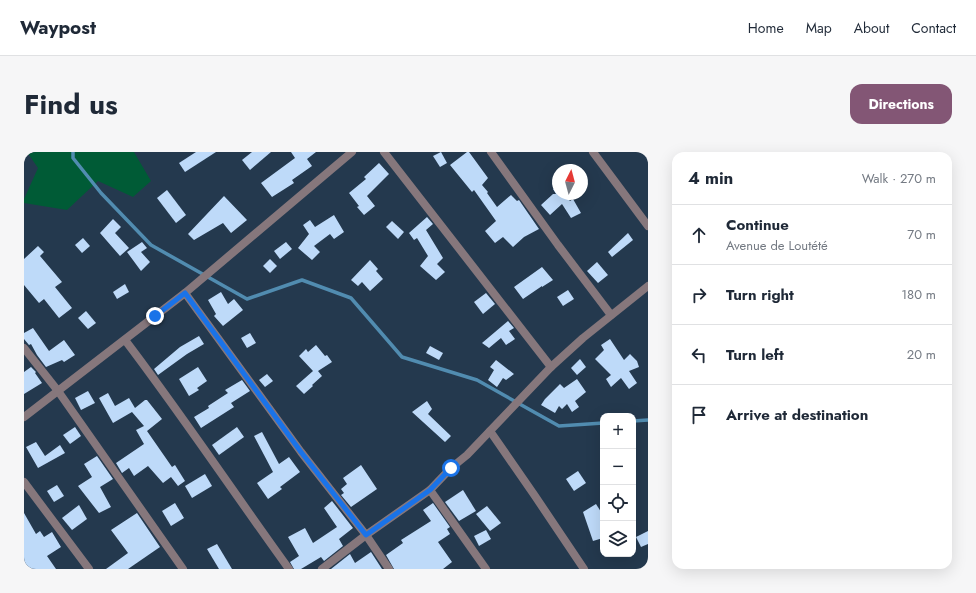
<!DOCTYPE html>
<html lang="en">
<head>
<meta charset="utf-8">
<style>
  :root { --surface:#fff; --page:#f6f6f7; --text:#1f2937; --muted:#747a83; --line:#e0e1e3; --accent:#835675 }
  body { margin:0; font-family:Jost,sans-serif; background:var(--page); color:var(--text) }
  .controls { position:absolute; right:12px; bottom:12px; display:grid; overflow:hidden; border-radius:8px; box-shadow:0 4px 16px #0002 }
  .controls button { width:36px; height:36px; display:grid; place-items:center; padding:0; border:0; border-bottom:1px solid var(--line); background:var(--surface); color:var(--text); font:20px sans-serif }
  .compass { position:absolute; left:528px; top:12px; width:36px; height:36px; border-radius:50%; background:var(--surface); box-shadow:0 4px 16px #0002; rotate:6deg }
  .stop { position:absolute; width:12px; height:12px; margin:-9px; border:3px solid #1a73e8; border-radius:50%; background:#fff }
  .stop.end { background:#1a73e8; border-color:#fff; box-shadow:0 1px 4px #0008 }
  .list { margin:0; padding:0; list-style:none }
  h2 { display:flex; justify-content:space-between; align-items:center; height:52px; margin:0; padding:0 16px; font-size:17px }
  h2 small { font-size:13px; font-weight:400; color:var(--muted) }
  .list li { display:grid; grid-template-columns:26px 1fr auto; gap:12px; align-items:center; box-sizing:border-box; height:60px; padding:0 16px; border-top:1px solid var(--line) }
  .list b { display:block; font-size:15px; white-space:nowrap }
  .list p { margin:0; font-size:13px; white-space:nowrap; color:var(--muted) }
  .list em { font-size:13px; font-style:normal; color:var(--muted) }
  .icon { flex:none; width:22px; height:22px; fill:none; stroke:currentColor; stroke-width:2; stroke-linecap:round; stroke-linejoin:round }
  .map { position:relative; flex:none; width:624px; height:417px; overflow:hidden; border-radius:12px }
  header { display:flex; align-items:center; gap:24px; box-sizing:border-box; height:56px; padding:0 20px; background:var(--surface); border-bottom:1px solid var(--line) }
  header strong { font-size:19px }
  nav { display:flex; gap:22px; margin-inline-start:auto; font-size:14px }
  .intro { display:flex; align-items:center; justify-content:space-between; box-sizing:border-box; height:96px; padding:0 24px }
  h1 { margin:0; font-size:28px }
  .button { padding:10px 18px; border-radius:12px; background:var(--accent); color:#fff; font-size:14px; font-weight:700 }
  main { display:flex; gap:24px; padding:0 24px }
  aside { flex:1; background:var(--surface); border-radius:12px; box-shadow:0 4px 16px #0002 }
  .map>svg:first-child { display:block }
  .green { fill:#005b36 }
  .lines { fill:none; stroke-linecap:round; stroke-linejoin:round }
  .stream { stroke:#518cb0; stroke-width:3.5 }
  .building { fill:#bedaf9 }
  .street { stroke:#86777c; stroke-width:8 }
  .route { stroke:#1a73e8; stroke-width:5 }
</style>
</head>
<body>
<header>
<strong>Waypost</strong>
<nav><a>Home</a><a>Map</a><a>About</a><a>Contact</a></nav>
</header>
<div class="intro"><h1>Find us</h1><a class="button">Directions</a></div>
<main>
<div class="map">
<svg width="624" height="417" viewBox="0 0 624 417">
  <rect width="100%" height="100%" fill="#24394e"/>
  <polygon class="green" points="3,0 110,0 127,29 109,45 74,29 43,58 0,51 0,47 14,16"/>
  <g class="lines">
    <g class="stream">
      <polyline points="49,0 49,6 77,41 127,93 223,147 278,128 327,146 378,205 453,228 535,274 579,271"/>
      <polyline points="609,269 624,268"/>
    </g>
  </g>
  <g class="building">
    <polygon points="172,0 192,0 161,20 155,11"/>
    <polygon points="228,0 247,0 226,18 218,8"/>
    <polygon points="267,0 292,0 283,7 288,14 268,28 270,31 248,45 237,31 271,6"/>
    <polygon points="417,0 423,11 416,15 409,4"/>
    <polygon points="443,0 445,0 464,26 458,33 464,40 463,41 473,55 487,43 493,49 495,48 515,77 500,85 489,95 479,85 471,91 461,79 472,69 450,38 448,40 426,13"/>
    <polygon points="355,11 365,22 343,44 351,54 340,63 333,55 335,54 325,41 342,27 340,25"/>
    <polygon points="533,34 534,42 540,42 546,49 549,47 557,61 547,66 538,52 526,63 517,53 529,42 532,42 529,37"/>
    <polygon points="143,38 162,63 152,71 133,46"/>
    <polygon points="200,44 223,68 207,81 199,71 170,88 164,82"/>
    <polygon points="310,63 320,80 310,87 306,82 290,94 296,100 288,108 274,96 285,82 279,73 286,68 291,75"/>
    <polygon points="403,65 409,72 402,78 419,106 413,112 421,120 412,128 396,114 404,104 393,86 390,88 385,81"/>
    <polygon points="89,67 97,75 91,81 105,96 96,104 76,81"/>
    <polygon points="368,69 380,80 374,87 362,75"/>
    <polygon points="604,81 609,88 588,105 584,100"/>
    <polygon points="59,86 66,94 58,101 51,93"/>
    <polygon points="118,90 123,96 117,100 126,110 117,119 103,100"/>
    <polygon points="262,90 268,97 256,107 250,99"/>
    <polygon points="14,94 20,100 16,104 38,130 31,135 48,156 35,166 20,147 15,151 0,133 0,107"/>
    <polygon points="246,107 253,114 246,121 239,114"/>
    <polygon points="346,108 354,117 352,119 359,127 346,139 338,130 334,134 327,128"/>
    <polygon points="573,110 584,123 574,131 563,119"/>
    <polygon points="518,115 529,128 518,135 518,134 499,147 490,135"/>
    <polygon points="101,132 105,140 93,147 89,140"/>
    <polygon points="544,138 550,147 539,154 533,145"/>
    <polygon points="197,140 204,152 210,147 219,158 199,174 190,164 192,162 184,148"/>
    <polygon points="462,141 471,152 459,162 450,150"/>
    <polygon points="62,159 72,171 64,177 54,166"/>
    <polygon points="484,169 490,176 485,179 491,187 482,193 477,186 465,196 458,191"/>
    <polygon points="9,176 25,199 40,188 51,203 40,210 38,208 22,215 13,203 7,192 5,193 0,187 0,181"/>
    <polygon points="226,181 232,191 223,196 217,186"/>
    <polygon points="175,184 180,192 163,202 134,223 130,217 156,195"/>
    <polygon points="586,187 600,208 606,202 613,209 615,215 605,219 613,231 605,237 597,226 587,235 582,227 587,223 571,207 580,198 577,193"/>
    <polygon points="292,193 301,204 303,203 308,210 294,219 298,224 288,233 289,234 280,242 272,234 289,219 275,204 282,197 284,200"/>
    <polygon points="406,194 419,201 415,208 402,201"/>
    <polygon points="556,207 562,215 553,223 547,216"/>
    <polygon points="472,208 490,222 482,228 479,226 473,235 464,228 470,218 466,215"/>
    <polygon points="7,215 12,220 11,221 18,231 0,242 0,220"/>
    <polygon points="174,215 183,229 173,236 175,238 165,244 155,227"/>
    <polygon points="243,222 249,229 241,235 235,228"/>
    <polygon points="553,227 562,240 551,249 555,255 548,260 543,252 538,257 535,254 531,261 517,253 521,247 536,232 540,236"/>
    <polygon points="218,228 226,239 207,251 210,255 177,276 170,265 185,256 184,254 204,241 201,238"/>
    <polygon points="64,239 71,251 57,258 51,246"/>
    <polygon points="84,241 91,254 105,246 111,256 121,248 123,248 138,267 123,279 148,315 151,313 161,329 154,334 147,325 139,331 124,314 110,324 105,316 98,321 92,311 120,292 112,278 120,274 108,260 89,271 75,246"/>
    <polygon points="403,249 408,257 404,262 427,284 421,290 388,260"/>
    <polygon points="51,275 57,284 46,292 39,283"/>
    <polygon points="213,275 220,285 195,303 188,293"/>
    <polygon points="238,280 255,312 265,305 276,320 256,335 258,337 244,347 233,331 249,320 230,284"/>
    <polygon points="12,290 21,304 36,293 41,301 14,316 2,295"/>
    <polygon points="73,304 89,327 76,335 87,355 75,361 54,334 68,325 60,312"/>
    <polygon points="337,313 353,337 327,355 317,343 320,341 317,337 323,332 319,326"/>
    <polygon points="554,319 562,331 550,339 542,327"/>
    <polygon points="181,322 188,334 168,346 161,334"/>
    <polygon points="33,333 40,344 30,350 23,339"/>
    <polygon points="439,338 452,359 435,369 421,350"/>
    <polygon points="308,349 329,376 315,387 319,394 300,409 297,405 277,417 270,417 266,410 275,404 264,385 281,376 289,391 313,375 300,356"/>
    <polygon points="151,351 160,366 147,374 138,359"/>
    <polygon points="409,351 426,375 423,377 426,382 414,390 428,410 419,417 370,417 362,403 379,391 377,388 407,369 399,358"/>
    <polygon points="572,352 579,363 579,386 569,389 559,360"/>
    <polygon points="55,353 63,367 48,378 38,366"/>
    <polygon points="463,354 477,371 466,379 452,362"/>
    <polygon points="0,361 12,382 16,379 20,385 28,380 37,395 23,404 32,417 3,417 0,412"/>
    <polygon points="113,361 136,395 104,417 82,417 104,401 87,378"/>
    <polygon points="462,378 467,387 455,394 450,384"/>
    <polygon points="624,379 624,392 617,395 612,385"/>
    <polygon points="193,392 208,417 195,417 183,397"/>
    <polygon points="347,400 358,417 307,417 326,402 331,411"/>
  </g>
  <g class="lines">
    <g class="street">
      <polyline points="360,0 527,215"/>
      <polyline points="467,0 534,93 587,163"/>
      <polyline points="569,0 624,74"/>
      <polyline points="161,141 277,300 342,383 365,417"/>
      <path d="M101 188C158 263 210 341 265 417"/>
      <polyline points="0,196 34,239 159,417"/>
      <polyline points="0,265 161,141 328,0"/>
      <polyline points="466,279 511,344 560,417"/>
      <polyline points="0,330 65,417"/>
      <polyline points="406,338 462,417"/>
      <polyline points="298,417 342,383 406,338 427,316 443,303 527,215 559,186 624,134"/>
    </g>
  </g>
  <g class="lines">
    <polyline class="route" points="131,164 161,141 277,300 342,383 406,338 427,316"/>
  </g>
</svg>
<div class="controls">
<button>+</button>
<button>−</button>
<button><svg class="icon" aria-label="locate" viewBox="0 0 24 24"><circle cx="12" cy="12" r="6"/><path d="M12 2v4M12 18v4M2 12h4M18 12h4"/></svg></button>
<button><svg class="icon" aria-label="layers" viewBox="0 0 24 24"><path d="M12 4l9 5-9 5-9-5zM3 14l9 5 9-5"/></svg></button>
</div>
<svg class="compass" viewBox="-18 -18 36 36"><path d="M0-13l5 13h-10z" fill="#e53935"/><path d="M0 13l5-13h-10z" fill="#747a83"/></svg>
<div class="stop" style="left:427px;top:316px"></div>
<div class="stop end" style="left:131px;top:164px"></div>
</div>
<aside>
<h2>4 min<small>Walk · 270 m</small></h2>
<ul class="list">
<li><svg class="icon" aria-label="ahead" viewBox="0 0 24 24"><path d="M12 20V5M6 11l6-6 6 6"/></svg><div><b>Continue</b><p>Avenue de Loutété</p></div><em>70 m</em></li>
<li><svg class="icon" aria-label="right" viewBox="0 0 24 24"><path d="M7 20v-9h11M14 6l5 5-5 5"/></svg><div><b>Turn right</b></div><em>180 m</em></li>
<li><svg class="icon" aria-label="left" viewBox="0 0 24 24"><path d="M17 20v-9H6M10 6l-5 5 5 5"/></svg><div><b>Turn left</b></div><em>20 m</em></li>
<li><svg class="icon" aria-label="arrive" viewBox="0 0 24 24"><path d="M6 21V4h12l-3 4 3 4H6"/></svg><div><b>Arrive at destination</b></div></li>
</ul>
</aside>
</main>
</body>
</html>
